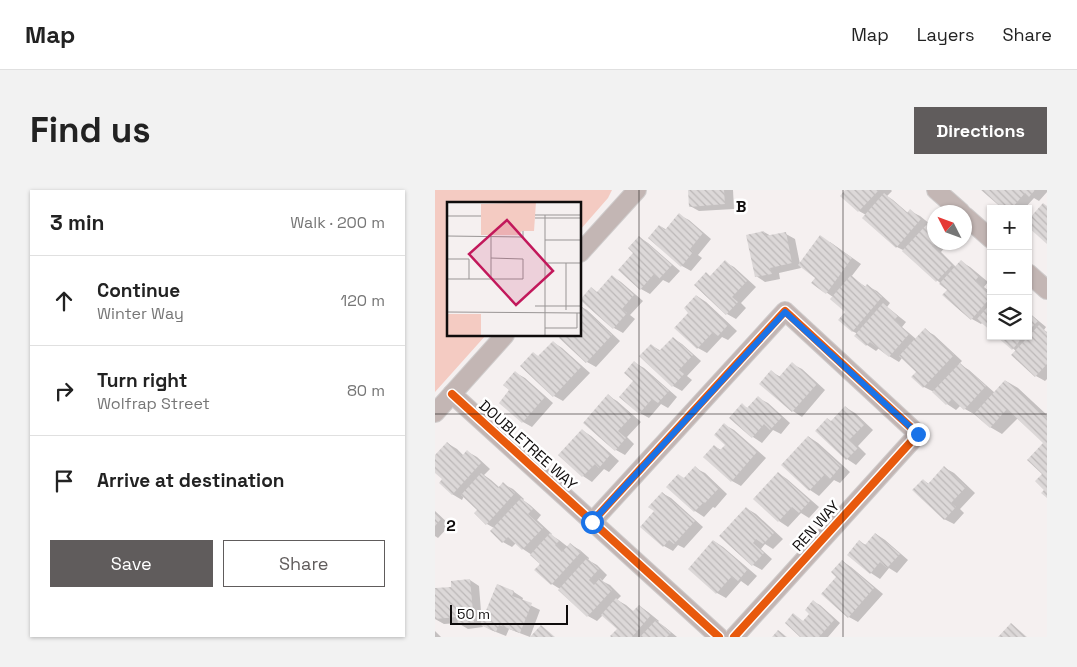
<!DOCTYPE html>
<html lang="en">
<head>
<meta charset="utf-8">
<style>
  :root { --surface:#fff; --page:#f2f2f2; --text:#222; --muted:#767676; --line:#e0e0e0; --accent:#605c5c }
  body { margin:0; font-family:"Space Grotesk",sans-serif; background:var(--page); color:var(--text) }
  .controls { position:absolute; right:15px; top:15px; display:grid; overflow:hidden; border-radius:0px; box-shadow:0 1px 4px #0004 }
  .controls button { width:45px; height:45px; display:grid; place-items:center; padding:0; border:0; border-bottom:1px solid var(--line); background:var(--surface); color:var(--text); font:25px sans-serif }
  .compass { position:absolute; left:492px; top:15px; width:45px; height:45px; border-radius:50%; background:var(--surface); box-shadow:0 1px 4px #0004; rotate:312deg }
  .scale { position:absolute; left:15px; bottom:12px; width:118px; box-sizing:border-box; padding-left:5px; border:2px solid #0f0c0c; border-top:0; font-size:14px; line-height:18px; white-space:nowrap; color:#0f0c0c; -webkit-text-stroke:4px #fff; paint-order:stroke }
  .stop { position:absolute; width:15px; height:15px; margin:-11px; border:4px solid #1a73e8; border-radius:50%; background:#fff }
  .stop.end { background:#1a73e8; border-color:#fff; box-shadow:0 1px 5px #0008 }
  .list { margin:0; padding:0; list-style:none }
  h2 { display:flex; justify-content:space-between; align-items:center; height:65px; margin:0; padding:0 20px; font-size:21px }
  h2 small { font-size:16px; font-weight:400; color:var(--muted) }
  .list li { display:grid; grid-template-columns:32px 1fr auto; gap:15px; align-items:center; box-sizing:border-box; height:90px; padding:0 20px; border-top:1px solid var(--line) }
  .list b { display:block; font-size:19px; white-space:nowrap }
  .list p { margin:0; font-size:16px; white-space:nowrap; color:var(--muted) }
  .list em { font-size:16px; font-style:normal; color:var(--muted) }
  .actions { display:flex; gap:10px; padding:15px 20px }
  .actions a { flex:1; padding:11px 0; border:1px solid var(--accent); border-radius:0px; text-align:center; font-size:18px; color:var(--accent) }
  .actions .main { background:var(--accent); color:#fff }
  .icon { flex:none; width:28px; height:28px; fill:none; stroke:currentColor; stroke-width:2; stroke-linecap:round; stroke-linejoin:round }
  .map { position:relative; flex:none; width:612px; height:447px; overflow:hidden; border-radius:0px }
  header { display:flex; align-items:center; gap:30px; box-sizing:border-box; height:70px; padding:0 25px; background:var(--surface); border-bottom:1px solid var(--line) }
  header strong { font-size:24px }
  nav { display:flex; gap:28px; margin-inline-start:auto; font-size:18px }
  .intro { display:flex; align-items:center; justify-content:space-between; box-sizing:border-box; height:120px; padding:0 30px }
  h1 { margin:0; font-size:35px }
  .button { padding:12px 22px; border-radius:0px; background:var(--accent); color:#fff; font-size:18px; font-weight:700 }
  main { display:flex; gap:30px; padding:0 30px }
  aside { flex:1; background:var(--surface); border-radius:0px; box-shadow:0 1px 4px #0004 }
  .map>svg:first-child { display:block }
  .grass { fill:#f4cbc2 }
  .shadow { fill:#0003 }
  .building { fill:url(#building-back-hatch) }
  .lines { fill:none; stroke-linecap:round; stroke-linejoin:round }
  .minor-casing { stroke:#cfcccc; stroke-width:20 }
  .minor { stroke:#c3b6b4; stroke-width:18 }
  .cycleway-casing { stroke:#fff; stroke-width:11 }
  .cycleway { stroke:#e8590c; stroke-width:8 }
  .route { stroke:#1a73e8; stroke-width:6 }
  .grid { fill:none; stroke:#0f0c0c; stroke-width:1; stroke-opacity:0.55 }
  .labels { text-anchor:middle; stroke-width:5; stroke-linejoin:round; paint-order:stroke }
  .street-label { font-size:15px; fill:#0f0c0c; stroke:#fff }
  .inset-road { fill:none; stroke:#999595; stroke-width:1 }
  .view { fill:#c2185b; fill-opacity:0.15; stroke:#c2185b; stroke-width:2.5 }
  .inset-edge { fill:none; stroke:#0f0c0c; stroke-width:2.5 }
  .grid-label { font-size:16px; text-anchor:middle; font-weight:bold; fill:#0f0c0c; stroke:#fff; stroke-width:5; stroke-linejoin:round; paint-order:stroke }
</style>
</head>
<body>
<header>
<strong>Map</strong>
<nav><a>Map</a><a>Layers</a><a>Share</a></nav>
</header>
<div class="intro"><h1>Find us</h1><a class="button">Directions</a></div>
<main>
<aside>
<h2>3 min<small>Walk · 200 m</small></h2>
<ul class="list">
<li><svg class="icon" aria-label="ahead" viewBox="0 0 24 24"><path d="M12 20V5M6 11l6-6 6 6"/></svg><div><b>Continue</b><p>Winter Way</p></div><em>120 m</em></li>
<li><svg class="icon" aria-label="right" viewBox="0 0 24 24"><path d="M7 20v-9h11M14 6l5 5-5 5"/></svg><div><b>Turn right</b><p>Wolfrap Street</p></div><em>80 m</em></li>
<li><svg class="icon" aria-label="arrive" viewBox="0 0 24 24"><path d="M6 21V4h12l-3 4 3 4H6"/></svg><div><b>Arrive at destination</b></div></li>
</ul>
<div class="actions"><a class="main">Save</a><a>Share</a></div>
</aside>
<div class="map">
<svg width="612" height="447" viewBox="0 0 612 447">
  <defs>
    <pattern id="building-back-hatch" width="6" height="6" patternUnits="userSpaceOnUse" patternTransform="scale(1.25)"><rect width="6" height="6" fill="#dcd8d8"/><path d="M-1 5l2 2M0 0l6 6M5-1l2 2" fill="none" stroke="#bcb8b8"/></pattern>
  </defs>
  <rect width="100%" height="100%" fill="#f5f0f0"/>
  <polygon class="grass" points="0,0 177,0 173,8 145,40 145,14 14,14 14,145 51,145 0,202"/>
  <g class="shadow">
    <polygon points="254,0 298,0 299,19 264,21 255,16"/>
    <polygon points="412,0 456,0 457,1 452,6 458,10 473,23 475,21 485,26 500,38 500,52 514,52 506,62 521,77 526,72 535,77 553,92 549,97 556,103 556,140 548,132 546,134 537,129 513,100 468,60 462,57 431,25 424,21 407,6"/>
    <polygon points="549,0 612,0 612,2 604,11 599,8 589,19 570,19"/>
    <polygon points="244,25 254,30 276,49 263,65 267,68 256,81 247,76 225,36 232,40"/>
    <polygon points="329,42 336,46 351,44 360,49 365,74 395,52 426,74 416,87 431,97 432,96 442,101 455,113 452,117 471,132 467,137 481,149 490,140 499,145 527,171 524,174 534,180 560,203 571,191 583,198 612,225 612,307 609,283 610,252 583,228 567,244 555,237 540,223 539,224 530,219 526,215 521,220 512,214 499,202 489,197 478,187 482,182 467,168 464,172 454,166 444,158 441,161 432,155 421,146 423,144 417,141 412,122 398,107 378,93 382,87 365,75 366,78 344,83 345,89 330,92 321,86"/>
    <polygon points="204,47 213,53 245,81 234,93 228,90 215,104 206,99 185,80 200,63"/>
    <polygon points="290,72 299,77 321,97 306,113 311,118 301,129 292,124 271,84 276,87"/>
    <polygon points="177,86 186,92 208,111 195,125 200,129 188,143 179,138 156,99 163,103"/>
    <polygon points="262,106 271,112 302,141 293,150 287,147 272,163 263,158 255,123"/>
    <polygon points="145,116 152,120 185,151 161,177 152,172 128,145 145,145"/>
    <polygon points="593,122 611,137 609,140 612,142 612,189 610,191 601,186 581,161 563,146 593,146"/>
    <polygon points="238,148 247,154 266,171 252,186 257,190 247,201 238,196 216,155 226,161"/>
    <polygon points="118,152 127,158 155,183 128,211 119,206 98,163 104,167"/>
    <polygon points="200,173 209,178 242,207 233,218 226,214 214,228 205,223 199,191"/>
    <polygon points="357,174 367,179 390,200 367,227 358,221 326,194 336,182 346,187"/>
    <polygon points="81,183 90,188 118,213 97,237 88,232 65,213 76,200"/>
    <polygon points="173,206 182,211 206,232 192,247 199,254 190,265 181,260"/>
    <polygon points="323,208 333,213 355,233 346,244 338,240 327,253 318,247 296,228 307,215 314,219"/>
    <polygon points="410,217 420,223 438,240 423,256 431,264 421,275 412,269 382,241 397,232"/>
    <polygon points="290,235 299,240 331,268 306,296 297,291 279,256 286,260 291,255"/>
    <polygon points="147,240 156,246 184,271 174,282 169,279 157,292 148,286 124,265"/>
    <polygon points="374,247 383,253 415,282 405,293 399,290 384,306 375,300 348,275"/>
    <polygon points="12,253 22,259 29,266 33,262 42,267 55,279 49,285 56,290 65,298 68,294 78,299 89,309 88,310 95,315 106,325 102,330 117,344 116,345 124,350 133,357 136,355 145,360 154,368 153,370 162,375 172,385 167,391 175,395 186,406 182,410 191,415 199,422 204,416 213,422 224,431 223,432 230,437 242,447 178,447 183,438 168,425 162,431 153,426 125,399 117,394 101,380 107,374 97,365 88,359 81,353 77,357 68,352 59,338 52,334 40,323 44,320 29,306 27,310 17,304 9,289 0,281 0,267"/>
    <polygon points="260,278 270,283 292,304 280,318 278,317 269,327 260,321 233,297 250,289"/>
    <polygon points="510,278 519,283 540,303 525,319 529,323 519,334 509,329 488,290 494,294"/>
    <polygon points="343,283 352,289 384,317 374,328 366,323 353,337 344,331 320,309"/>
    <polygon points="227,303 236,308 268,337 249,358 243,355 238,361 229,356 220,321"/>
    <polygon points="311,318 321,324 348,349 338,359 330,354 326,359 337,369 327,380 318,375"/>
    <polygon points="0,321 15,335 3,348 0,346"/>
    <polygon points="441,344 450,350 473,370 462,383 454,378 445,389 436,383 414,365 425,352 431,355"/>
    <polygon points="279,351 288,357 322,386 313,396 306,391 291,408 282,403 255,379"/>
    <polygon points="407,371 416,377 448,404 423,432 414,427 388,404 403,387"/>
    <polygon points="35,390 44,396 47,434 62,396 79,402 88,408 87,411 105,420 95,447 74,439 71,446 56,440 47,435 48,437 33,439 23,433 9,434 0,429 0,400 18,398"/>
    <polygon points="379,412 385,415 405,433 393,447 367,447 359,425 369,432 376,424"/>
    <polygon points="0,441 6,447 0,447"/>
  </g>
  <g class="building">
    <polygon points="253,0 289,0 290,14 254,17"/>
    <polygon points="410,0 444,0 423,22 405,6"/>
    <polygon points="546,0 600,0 594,7 590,3 576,19 568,19"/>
    <polygon points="449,3 472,23 475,19 486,29 461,58 427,28"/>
    <polygon points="608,13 612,16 612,54 593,37 593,30"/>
    <polygon points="244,23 268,43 255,59 258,62 246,77 213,48 224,35 230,40"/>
    <polygon points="493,33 500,39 500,53 497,56 517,75 501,92 467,61"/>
    <polygon points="329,41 330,46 351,42 357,73 335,78 337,84 320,87 311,45"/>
    <polygon points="385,45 417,68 391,104 376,93 380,88 363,75"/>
    <polygon points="204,46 237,75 224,89 219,84 205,100 183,80 198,63 193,58"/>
    <polygon points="290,70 312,91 297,107 303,112 291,125 259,95 271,82 275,86"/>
    <polygon points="526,70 544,86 540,91 556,104 556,107 536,130 507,105 512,100 504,94"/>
    <polygon points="177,85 199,105 187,119 192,123 178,139 145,110 156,97 162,102"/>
    <polygon points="416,85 430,97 432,94 447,107 417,142 403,130 410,122 395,109"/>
    <polygon points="261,105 293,135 283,146 278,142 262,159 239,138 253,123 249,118"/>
    <polygon points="448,113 463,126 459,130 474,144 454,167 435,152 431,156 419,146"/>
    <polygon points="556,113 556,141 542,129"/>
    <polygon points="145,115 177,145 151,173 124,148 126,145 145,145"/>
    <polygon points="593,122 603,131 593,141"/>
    <polygon points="604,135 612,143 612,174 600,187 576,165"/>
    <polygon points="490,138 519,165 488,198 476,187 481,182 464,166"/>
    <polygon points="561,146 589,146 577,160"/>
    <polygon points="238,147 258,165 244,180 249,184 237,197 204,166 216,154 224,161"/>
    <polygon points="118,151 146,177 118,207 85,176 98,162 103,166"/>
    <polygon points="199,171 234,201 223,213 217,209 204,224 184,207 198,191 189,183"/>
    <polygon points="357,172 382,194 357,222 324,194 336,180 344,187"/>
    <polygon points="525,173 551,196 529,220 517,209 511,215 497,202"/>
    <polygon points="80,181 110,207 87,233 64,213 74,200 68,195"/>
    <polygon points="570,190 612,228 612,308 606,303 609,300 600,291 607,284 592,270 608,253 572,219 555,238 539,224"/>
    <polygon points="173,204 197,226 183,241 191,248 180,261 148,233"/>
    <polygon points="323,206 347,227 335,240 329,234 317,248 294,228 307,213 312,218"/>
    <polygon points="410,216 430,234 414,250 423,258 411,270 380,241 392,228 396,231"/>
    <polygon points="289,233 322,262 296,292 268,267 279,255 285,260 290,255 279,245"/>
    <polygon points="147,239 175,265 164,278 160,274 147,287 123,265"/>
    <polygon points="373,246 406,276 395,289 390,284 374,301 346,275"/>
    <polygon points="12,252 27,266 32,260 46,273 17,305 4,293 7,289 0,283 0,265"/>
    <polygon points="260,276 284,298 270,313 269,312 259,322 231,297 243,284 249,288"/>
    <polygon points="509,276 531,297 516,313 521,317 509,330 477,300 488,289 493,294"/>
    <polygon points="343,282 375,311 364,323 357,317 343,332 318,309"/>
    <polygon points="46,283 63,298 68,292 80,303 51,335 39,323 42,320 26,305"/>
    <polygon points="227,302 260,331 239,354 234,350 228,357 205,337 219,321 213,317"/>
    <polygon points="86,308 98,319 93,324 108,338 87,360 73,347 67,353 55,341"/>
    <polygon points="311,317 339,343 328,354 321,349 318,353 329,363 317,376 284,346"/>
    <polygon points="0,323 6,329 0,336"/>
    <polygon points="115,343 124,351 120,355 127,362 135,353 146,362 116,395 99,380 105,374 95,365"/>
    <polygon points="440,343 465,364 452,378 445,372 435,384 412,365 424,350 430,355"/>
    <polygon points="278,350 313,379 303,391 297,386 281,404 253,379"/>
    <polygon points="152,368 164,379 154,390 159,395 165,388 177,400 152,427 123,400"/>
    <polygon points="407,370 439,398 413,428 386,404 401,387 396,382"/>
    <polygon points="35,389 39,432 23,434 22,427 0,429 0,398 16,397 16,391"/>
    <polygon points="62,394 79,401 77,406 97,413 85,443 64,435 61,442 45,435"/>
    <polygon points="181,408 197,422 204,415 216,425 197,447 176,447 175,446 182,439 166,425"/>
    <polygon points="378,410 400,429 384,447 365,447 350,433 358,423 368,431 374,424 370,420"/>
    <polygon points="221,430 236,443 232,447 205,447"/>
    <polygon points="576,433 592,447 563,447"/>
    <polygon points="106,435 120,447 95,447"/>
    <polygon points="343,440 352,447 337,447"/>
  </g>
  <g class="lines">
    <g class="minor-casing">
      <g id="minor">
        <polyline points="501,0 526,22"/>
        <polyline points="530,26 556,49"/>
        <polyline points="145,63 202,0"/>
        <polyline points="593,83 612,100"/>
        <polyline points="17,204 284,447"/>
        <polyline points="0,223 70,145"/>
        <polyline points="157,332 350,121 483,244 299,447"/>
      </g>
    </g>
    <use href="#minor" class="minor"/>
    <g class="cycleway-casing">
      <g id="cycleway">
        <polyline points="17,204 284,447"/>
        <polyline points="157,332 350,121 483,244 299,447"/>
      </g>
    </g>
    <use href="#cycleway" class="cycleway"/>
  </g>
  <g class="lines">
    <polyline class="route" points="157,332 350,122 483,244"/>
  </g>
  <path class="grid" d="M204 0V447M408 0V447M0 224H612"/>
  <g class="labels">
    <g class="street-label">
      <text transform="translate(93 255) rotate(42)" y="5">DOUBLETREE WAY</text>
      <text transform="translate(381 336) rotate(-48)" y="5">REN WAY</text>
    </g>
  </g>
  <g transform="translate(12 12)">
    <rect width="134" height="134" fill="#f5f0f0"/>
    <path d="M89 0 87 29H75L72 33H34V2ZM0 112H34V134H0Z" fill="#f4cbc2"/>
    <path class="inset-road" d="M88 13H134M98 13V134M0 14H34M88 16H134M0 34 76 35V29M98 38H134M0 57H22V77M98 61H134M119 61V108M0 77H76V57L44 56M44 77V35M88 104H134M0 110 134 111M98 126H130V111"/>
    <path class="view" d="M60 18 106 69 69 103 22 52Z"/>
    <rect width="134" height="134" class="inset-edge"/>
  </g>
  <g class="grid-label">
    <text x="306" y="22">B</text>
    <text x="16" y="341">2</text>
  </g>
</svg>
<div class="controls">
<button>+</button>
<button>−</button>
<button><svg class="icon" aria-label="layers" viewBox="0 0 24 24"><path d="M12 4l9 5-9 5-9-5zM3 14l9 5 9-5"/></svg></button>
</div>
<svg class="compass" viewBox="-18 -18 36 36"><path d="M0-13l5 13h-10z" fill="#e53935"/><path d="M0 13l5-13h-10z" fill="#767676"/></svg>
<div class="scale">50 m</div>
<div class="stop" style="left:157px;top:332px"></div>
<div class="stop end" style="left:483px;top:244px"></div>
</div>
</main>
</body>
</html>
